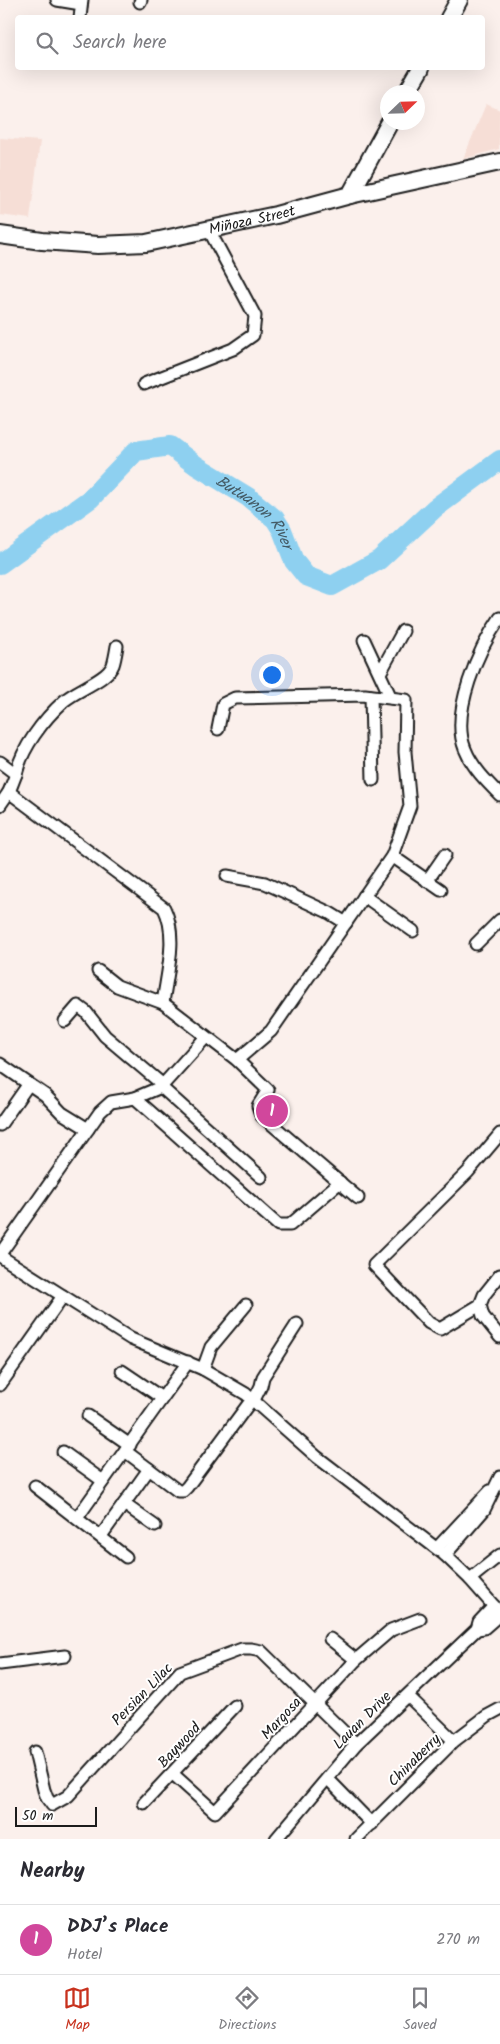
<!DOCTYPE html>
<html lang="en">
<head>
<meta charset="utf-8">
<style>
  :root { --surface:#fff; --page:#f2f2f3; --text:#2b2b33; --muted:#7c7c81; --line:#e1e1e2; --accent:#c8321e }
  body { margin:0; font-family:Kalam,sans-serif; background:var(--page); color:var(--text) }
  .compass { position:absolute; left:380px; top:85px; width:45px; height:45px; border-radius:50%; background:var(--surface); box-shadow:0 5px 20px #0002; rotate:67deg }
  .scale { position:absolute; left:15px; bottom:12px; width:82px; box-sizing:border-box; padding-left:5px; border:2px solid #1c1c1c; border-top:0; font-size:14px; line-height:18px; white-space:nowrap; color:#1c1c1c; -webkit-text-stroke:4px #fff; paint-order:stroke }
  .you { position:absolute; left:271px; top:674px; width:18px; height:18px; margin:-12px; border:4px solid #fff; border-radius:50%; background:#1a73e8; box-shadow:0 0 0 8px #1a73e833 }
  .badge { display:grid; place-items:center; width:32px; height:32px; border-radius:50%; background:var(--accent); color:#fff; font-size:16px; font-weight:700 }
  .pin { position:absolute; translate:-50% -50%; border:2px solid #fff; box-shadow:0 1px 5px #0006 }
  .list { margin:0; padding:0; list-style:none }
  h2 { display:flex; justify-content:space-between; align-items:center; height:65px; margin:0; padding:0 20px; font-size:21px }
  h2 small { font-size:16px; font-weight:400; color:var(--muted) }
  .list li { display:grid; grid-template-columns:32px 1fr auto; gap:15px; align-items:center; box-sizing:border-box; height:70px; padding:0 20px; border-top:1px solid var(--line) }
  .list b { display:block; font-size:19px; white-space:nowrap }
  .list p { margin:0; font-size:16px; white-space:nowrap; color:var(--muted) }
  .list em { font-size:16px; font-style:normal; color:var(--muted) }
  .icon { flex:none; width:28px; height:28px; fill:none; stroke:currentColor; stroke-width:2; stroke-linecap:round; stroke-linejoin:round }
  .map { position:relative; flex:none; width:500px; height:1839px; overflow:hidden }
  .search { position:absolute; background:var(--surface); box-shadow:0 5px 20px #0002; left:15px; right:15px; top:15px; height:55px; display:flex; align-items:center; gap:12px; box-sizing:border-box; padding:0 18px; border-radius:5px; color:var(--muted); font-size:19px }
  .sheet { height:135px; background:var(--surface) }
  nav { display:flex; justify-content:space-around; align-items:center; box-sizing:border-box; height:70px; border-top:1px solid var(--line); background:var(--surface); font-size:14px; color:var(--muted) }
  nav a { display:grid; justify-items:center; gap:2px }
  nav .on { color:var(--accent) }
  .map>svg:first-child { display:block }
  .built { fill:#f6ded6 }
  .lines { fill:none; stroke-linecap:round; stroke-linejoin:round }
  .river { stroke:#8ed0f0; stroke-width:20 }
  .street-casing { stroke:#1c1c1c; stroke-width:15 }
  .secondary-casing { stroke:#1c1c1c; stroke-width:20 }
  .street { stroke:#fff; stroke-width:11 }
  .secondary { stroke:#fff; stroke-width:16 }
  .labels { text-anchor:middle; stroke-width:4; stroke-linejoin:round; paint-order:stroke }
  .street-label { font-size:15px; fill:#1c1c1c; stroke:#fff }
  .water-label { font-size:16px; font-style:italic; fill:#445b66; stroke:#fff }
</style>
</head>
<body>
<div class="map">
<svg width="500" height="1839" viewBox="0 0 500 1839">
  <rect width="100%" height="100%" fill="#fbf0ec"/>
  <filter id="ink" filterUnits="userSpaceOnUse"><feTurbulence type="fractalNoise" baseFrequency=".02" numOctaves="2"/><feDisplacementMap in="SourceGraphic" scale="10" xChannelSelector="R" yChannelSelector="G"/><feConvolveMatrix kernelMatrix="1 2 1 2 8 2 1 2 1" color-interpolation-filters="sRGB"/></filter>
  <g filter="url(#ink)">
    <g class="built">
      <polygon points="486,104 500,110 499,149 463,159"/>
      <polygon points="0,138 40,141 30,219 0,215"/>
    </g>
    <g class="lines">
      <path class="river" id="s1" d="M0 564 90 499 136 451 170 446 197 466 248 497 275 519 282 530 294 561 306 576 332 586 379 560 435 508 500 460"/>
      <g class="street-casing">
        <g id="street">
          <polyline points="57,0 81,4"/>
          <polyline points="140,2 141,0"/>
          <polyline points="80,18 82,0"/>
          <polyline points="144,384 233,349 253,335 255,316 209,230"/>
          <path d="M500 618C479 648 450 713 465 749 472 767 486 781 500 795"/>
          <polyline points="364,640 391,698"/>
          <polyline points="380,673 403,631"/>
          <polyline points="371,696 373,780"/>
          <polyline points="218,729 223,704 235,698 365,695 406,700 405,752 410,806 392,856 271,1031 237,1060"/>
          <polyline points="0,762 16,774 9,792 0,805"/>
          <path d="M16 774C22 748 43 720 64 701 76 690 107 680 113 665 115 659 116 652 117 646"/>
          <path d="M9 792 164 908C178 936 167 973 163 1003L237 1060 268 1090 258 1106 261 1115 358 1198"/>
          <polyline points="392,856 441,890"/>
          <polyline points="227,876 265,883 328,912 346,923"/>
          <polyline points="427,881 445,855"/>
          <polyline points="364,896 413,931"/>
          <polyline points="476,944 500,920"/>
          <polyline points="98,971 117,986 163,1003"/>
          <polyline points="65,1021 78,1006 86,1012 105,1036 163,1085"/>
          <polyline points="0,1064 45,1095 62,1113 88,1129"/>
          <polyline points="161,1087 261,1177"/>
          <polyline points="135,1098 278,1225 290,1225 340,1182"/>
          <polyline points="0,1125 28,1085"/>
          <polyline points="500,1134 468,1172 374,1265 429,1323 440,1329 480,1305 484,1295 500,1275"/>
          <polyline points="0,1254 100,1112 111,1102 135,1098 161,1087 206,1037"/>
          <polyline points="0,1256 131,1339 203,1369 246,1394 317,1457 445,1555 470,1579 500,1613"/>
          <polyline points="480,1305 483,1316 500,1337"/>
          <polyline points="203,1369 211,1347 246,1305"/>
          <polyline points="122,1371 162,1398"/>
          <polyline points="0,1385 63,1296"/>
          <polyline points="254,1400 261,1386 263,1377 297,1324"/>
          <polyline points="88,1416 130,1445"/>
          <polyline points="125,1451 149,1469"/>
          <polyline points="63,1452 103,1481"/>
          <polyline points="35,1486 126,1557"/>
          <polyline points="124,1504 155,1526"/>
          <polyline points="77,1518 188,1362"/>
          <polyline points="101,1536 149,1469 178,1491 183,1491 187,1487 253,1398"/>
          <polyline points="437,1548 490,1491"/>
          <polyline points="445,1555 484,1510 500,1477"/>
          <polyline points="470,1579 500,1555"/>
          <polyline points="477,1629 484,1628 500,1614"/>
          <polyline points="330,1639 356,1660"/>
          <polyline points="0,1664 65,1656"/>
          <polyline points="408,1696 454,1741"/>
          <polyline points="35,1752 44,1790 47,1798 52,1805 68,1796 180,1672 242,1649 251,1649 261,1651 356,1744"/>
          <polyline points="173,1774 215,1812 356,1660 391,1630 420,1619"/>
          <polyline points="328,1779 372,1824"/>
          <polyline points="144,1803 235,1706"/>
          <polyline points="276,1839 356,1744 477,1629 479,1622 494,1606"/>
          <polyline points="356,1839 454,1741 487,1716 500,1709"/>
        </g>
      </g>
      <g class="secondary-casing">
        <g id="secondary">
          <polyline points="449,18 459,0"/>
          <polyline points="407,92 421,68"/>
          <polyline points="350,195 390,122"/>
          <path id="s2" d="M0 235 42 241 98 245 146 243 276 215 350 195 500 162"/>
        </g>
      </g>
      <use href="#street" class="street"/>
      <use href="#secondary" class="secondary"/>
    </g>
  </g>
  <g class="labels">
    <g class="street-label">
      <text dy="5" stroke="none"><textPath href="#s2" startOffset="255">Miñoza Street</textPath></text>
      <text transform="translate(142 1694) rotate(-46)" y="5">Persian Lilac</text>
      <text transform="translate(281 1718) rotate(-47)" y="5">Margosa</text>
      <text transform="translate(362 1720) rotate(-45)" y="5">Lauan Drive</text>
      <text transform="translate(179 1745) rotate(-47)" y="5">Baywood</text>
      <text transform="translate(414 1760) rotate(-45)" y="5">Chinaberry</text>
    </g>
    <g class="water-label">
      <text dy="6" stroke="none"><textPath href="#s1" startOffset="321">Butuanon River</textPath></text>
    </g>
  </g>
</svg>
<svg class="compass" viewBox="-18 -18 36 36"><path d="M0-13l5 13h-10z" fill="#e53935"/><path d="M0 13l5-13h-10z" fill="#7c7c81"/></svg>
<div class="scale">50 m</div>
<div class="you"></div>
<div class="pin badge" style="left:272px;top:1111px;background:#d1479c">1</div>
<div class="search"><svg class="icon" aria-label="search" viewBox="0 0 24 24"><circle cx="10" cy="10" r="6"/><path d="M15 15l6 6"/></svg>Search here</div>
</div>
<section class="sheet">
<h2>Nearby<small></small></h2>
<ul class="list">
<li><span class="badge" style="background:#d1479c">1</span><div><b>DDJ’s Place</b><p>Hotel</p></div><em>270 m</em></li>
</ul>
</section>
<nav>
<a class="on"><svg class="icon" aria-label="map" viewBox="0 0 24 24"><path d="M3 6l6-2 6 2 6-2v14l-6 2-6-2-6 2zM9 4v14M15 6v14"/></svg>Map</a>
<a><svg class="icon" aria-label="directions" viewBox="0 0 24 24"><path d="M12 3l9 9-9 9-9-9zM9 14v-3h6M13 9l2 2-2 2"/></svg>Directions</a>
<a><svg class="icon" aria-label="saved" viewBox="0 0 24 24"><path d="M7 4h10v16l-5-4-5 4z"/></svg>Saved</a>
</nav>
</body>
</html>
